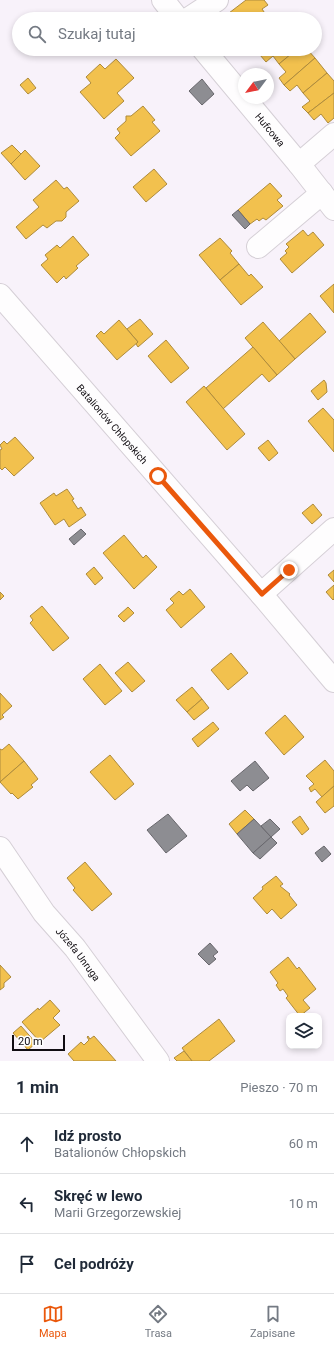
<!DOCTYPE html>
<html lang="pl">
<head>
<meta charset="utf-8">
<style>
  :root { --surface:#fff; --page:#f6f6f7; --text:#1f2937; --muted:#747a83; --line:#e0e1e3; --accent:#ea580c }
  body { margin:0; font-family:Roboto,sans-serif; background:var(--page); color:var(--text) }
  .controls { position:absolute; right:12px; bottom:12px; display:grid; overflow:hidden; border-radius:8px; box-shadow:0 2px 6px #0003 }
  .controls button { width:36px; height:36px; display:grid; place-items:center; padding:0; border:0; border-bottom:1px solid var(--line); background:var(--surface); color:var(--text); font:20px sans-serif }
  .compass { position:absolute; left:238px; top:68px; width:36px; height:36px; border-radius:50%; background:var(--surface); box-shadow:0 2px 6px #0003; rotate:238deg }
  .scale { position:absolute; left:12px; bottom:10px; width:53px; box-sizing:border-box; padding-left:4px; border:2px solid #110d12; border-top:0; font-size:11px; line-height:14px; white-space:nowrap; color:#110d12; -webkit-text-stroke:3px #fff; paint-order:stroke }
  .stop { position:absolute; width:12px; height:12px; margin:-9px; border:3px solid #ea580c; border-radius:50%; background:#fff }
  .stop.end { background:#ea580c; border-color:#fff; box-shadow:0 1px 4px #0008 }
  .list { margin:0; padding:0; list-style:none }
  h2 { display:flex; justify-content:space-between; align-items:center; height:52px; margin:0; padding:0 16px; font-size:17px }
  h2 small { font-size:13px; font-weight:400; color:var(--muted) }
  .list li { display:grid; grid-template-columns:26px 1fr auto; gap:12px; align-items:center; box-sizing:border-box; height:60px; padding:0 16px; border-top:1px solid var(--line) }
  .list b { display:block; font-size:15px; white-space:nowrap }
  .list p { margin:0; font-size:13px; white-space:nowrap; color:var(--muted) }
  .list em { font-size:13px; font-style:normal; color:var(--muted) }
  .icon { flex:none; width:22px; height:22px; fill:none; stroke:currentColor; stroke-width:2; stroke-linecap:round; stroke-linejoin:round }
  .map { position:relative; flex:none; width:334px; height:1061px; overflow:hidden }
  .search { position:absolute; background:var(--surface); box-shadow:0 2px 6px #0003; left:12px; right:12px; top:12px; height:44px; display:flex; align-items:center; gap:10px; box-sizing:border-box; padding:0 14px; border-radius:22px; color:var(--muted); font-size:15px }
  .sheet { height:232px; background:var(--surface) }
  nav { display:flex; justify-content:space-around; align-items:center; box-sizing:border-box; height:56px; border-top:1px solid var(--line); background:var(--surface); font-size:11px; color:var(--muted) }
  nav a { display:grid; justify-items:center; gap:2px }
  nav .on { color:var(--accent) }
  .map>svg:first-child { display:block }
  .homes { fill:#f2c14e; stroke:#ae8b3c }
  .industry { fill:#8d8d92; stroke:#68676c }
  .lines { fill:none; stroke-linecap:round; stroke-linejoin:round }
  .minor-casing { stroke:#d5cfd6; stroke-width:24 }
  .minor { stroke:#fefdfe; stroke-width:22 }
  .route { stroke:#ea580c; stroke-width:5 }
  .labels { text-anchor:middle; stroke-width:4; stroke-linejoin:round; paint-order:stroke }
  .street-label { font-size:10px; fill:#110d12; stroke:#fff }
</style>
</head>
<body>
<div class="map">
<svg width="334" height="1061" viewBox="0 0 334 1061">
  <rect width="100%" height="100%" fill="#f8f2fa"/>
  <g class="homes">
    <polygon points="246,0 264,0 268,5 262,9 269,19 233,19 229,13"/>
    <polygon points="267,49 297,49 279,64 273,56 266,62 260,55"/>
    <polygon points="297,49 307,49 315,58 284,85 279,78 286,72 279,64"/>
    <polygon points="315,58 327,73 303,93 297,85 290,91 284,85"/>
    <polygon points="116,59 134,78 117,93 124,101 104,119 80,92 91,83 86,77 100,64 105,69"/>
    <polygon points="327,73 334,81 334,93 308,113 302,107 310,101 303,93"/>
    <polygon points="28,78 36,88 28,94 20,85"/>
    <polygon points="334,93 334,118 328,123 321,114 314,120 308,113"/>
    <polygon points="143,106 155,120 152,122 160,131 131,156 115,138 120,133 117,129 126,121 126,116 131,116"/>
    <polygon points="12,145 21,154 11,164 1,153"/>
    <polygon points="25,150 40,166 25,180 11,164"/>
    <polygon points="154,169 167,184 146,202 133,187"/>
    <polygon points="56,180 64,189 67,187 79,201 66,212 66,217 62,221 56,221 47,228 43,225 26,239 16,227 39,207 33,200"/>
    <polygon points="270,183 282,196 277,200 283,206 266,220 263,218 259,221 257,219 250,224 238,210"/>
    <polygon points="303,230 308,236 313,232 324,245 292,273 280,259 287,253 285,251 289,247 286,244"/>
    <polygon points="73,236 89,255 76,266 78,268 66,279 64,276 57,283 41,265 48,259 45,255 57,245 60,248"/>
    <polygon points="220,238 232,251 230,253 239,264 220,280 199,255"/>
    <polygon points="239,264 249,276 251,274 263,287 241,305 220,280"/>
    <polygon points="334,284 334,313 320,296"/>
    <polygon points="310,313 326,332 295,359 279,341"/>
    <polygon points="140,319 153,334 138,347 136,344 138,342 127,329"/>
    <polygon points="119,320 138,342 117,360 96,336 101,331 104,334"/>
    <polygon points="263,322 295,359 277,375 245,338"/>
    <polygon points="166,340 189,368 171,383 148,356"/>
    <polygon points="253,347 277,375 269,382 262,374 223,409 206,388"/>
    <polygon points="324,380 326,383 327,392 318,400 311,391"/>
    <polygon points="204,386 245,434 227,450 186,402"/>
    <polygon points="323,408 334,420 334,452 308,421"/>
    <polygon points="15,437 34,458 14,476 5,467 2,470 0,468 0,450 2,449 0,445 4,441 7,444"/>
    <polygon points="268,440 278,453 269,461 258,448"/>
    <polygon points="67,489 74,499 72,500 78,509 81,507 86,515 69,527 64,519 55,525 40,503 54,493 56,496"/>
    <polygon points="313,504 322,515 312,524 302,513"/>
    <polygon points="124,535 143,558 146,555 157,567 134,589 103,553"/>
    <polygon points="94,567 103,578 95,585 86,574"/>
    <polygon points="334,570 334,582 328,575"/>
    <polygon points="334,585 334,599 333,600 326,592"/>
    <polygon points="190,589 205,607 181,628 166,610 174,603 170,599 179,591 183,595"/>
    <polygon points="0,592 4,596 0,600"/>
    <polygon points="42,606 69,638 53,651 30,623 33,620 30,616"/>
    <polygon points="128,607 134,613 124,622 118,616"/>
    <polygon points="231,653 248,673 228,690 211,670"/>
    <polygon points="128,662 145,681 132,692 115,673"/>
    <polygon points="100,664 122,691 105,705 83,679"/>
    <polygon points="192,687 202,699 187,712 176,700"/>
    <polygon points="0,693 12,706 2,715 4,717 0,720"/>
    <polygon points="202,699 209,708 194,720 187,712"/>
    <polygon points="285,715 304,737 284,755 265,733"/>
    <polygon points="213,722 219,729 198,747 192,739"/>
    <polygon points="9,744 24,761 0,782 0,749 2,750"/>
    <polygon points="110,755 134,784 115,800 90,772"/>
    <polygon points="325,760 334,771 334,786 322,797 315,789 311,792 309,788 314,784 306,776"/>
    <polygon points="24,761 38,779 31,785 33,787 18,799 12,793 11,794 0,782"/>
    <polygon points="334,786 334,806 325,813 316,802"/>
    <polygon points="245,810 254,819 237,834 229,824"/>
    <polygon points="300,816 309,829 302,835 292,822"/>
    <polygon points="85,862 112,894 92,911 73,890 75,888 67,878"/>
    <polygon points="276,876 283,884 280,886 290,894 289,895 297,905 281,919 272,909 267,914 253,898 263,889 262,887"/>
    <polygon points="288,957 297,969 299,967 316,989 303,1000 310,1008 300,1016 286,998 288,996 283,989 280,991 276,985 278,983 270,972"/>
    <polygon points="0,965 11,977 4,983 4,987 0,990"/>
    <polygon points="50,1000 60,1011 53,1018 60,1025 40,1042 22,1022 38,1008 39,1010"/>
    <polygon points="219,1019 235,1041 209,1061 192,1061 182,1048"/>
    <polygon points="21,1026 36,1043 28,1050 13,1033"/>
    <polygon points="88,1036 90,1039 94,1036 116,1061 74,1061 68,1054 81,1042 84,1045 89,1040 87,1037"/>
    <polygon points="184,1051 192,1061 177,1061 174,1058"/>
  </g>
  <g class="industry">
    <polygon points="202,79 214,94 202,105 189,91"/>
    <polygon points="238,210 250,224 245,229 232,215"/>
    <polygon points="81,529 86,534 74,545 69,539"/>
    <polygon points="255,761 269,778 253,791 247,785 240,791 231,781"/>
    <polygon points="168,814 187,836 166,853 147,830"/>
    <polygon points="254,819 271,837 253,853 237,834"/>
    <polygon points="270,819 280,829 271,837 261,826"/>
    <polygon points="271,837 277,843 260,859 253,853"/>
    <polygon points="324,846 331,854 322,862 315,853"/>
    <polygon points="210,943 218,952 213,956 216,959 209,965 198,954"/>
  </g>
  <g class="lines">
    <g class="minor-casing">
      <g id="minor">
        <polyline points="163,0 178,19"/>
        <polyline points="188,19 217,0"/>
        <path id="s1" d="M203 49 299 164 334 209"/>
        <polyline points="299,164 334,134"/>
        <polyline points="258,247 322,193"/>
        <path id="s2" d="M0 295 261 594 334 681"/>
        <polyline points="261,594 334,529"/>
        <path id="s3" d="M0 848 44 913 75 948 158 1061"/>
      </g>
    </g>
    <use href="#minor" class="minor"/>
  </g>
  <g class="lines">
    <polyline class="route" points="158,476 262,594 289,570"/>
  </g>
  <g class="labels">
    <g class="street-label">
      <text dy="4" stroke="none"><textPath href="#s1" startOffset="105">Hufcowa</textPath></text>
      <text dy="4" stroke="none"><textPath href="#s2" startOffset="171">Batalionów Chłopskich</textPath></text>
      <text dy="4" stroke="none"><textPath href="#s3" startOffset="132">Józefa Unruga</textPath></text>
    </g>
  </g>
</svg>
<div class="controls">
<button><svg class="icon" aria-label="layers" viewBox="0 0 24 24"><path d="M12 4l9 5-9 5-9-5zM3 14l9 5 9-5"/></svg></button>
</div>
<svg class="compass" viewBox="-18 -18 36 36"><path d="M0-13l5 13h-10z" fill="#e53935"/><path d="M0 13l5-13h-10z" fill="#747a83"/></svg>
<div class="scale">20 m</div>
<div class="stop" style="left:158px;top:476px"></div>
<div class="stop end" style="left:289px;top:570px"></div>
<div class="search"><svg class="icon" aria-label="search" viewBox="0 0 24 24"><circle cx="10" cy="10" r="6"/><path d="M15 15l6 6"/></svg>Szukaj tutaj</div>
</div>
<section class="sheet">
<h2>1 min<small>Pieszo · 70 m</small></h2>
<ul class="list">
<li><svg class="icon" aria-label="ahead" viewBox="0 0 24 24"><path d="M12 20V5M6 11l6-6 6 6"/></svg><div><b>Idź prosto</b><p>Batalionów Chłopskich</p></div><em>60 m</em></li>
<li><svg class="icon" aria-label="left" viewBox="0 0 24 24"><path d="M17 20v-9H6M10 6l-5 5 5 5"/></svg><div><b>Skręć w lewo</b><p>Marii Grzegorzewskiej</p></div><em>10 m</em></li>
<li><svg class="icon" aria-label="arrive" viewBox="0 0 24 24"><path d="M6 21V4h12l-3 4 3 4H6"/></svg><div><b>Cel podróży</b></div></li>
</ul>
</section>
<nav>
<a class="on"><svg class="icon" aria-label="map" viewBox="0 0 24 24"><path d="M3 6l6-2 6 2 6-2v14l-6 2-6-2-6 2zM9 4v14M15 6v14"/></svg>Mapa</a>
<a><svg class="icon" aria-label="directions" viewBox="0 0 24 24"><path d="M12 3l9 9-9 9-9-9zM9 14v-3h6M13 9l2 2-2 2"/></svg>Trasa</a>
<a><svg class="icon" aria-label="saved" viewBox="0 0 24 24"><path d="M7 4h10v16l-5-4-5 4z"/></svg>Zapisane</a>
</nav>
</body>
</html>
